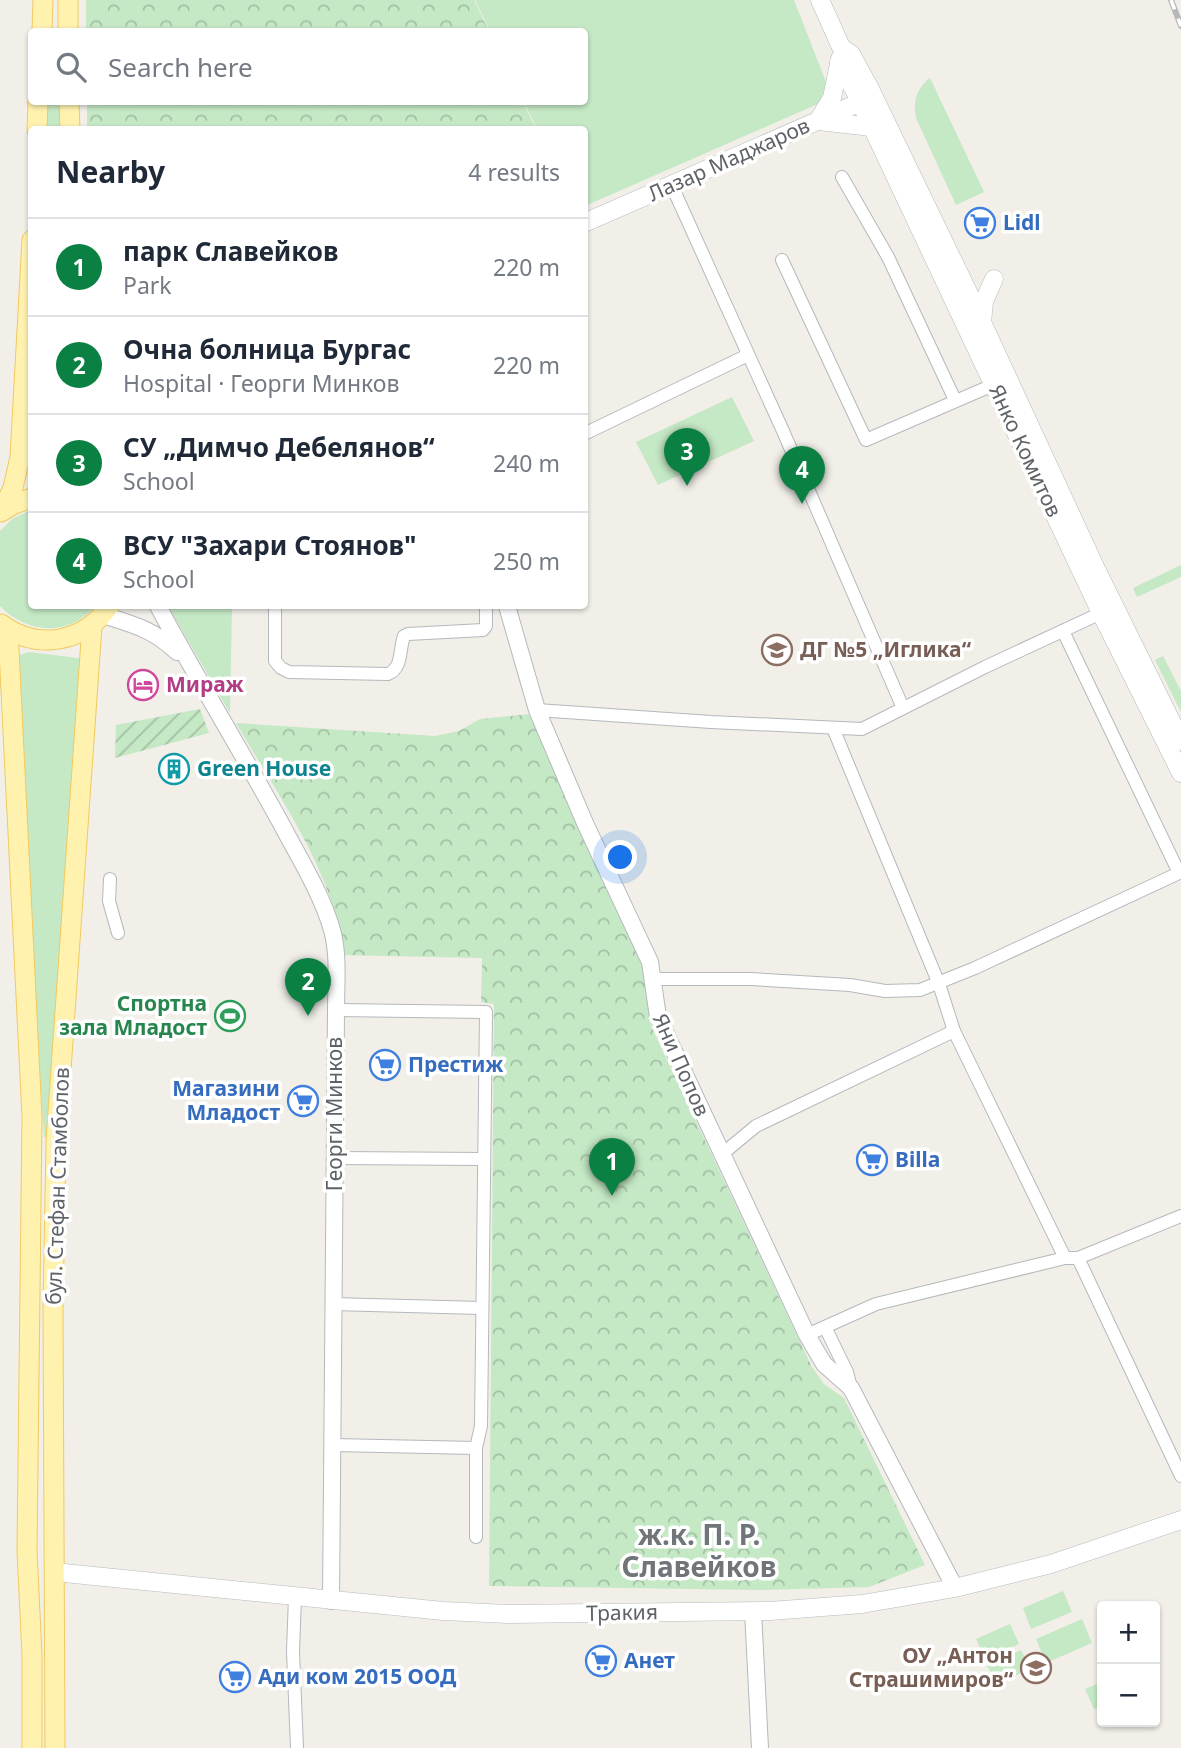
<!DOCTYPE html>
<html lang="en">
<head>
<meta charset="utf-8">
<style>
  :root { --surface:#fff; --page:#f2f2f3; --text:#1f2937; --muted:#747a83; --line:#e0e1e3; --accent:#0b8043 }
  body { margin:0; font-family:"Noto Sans",sans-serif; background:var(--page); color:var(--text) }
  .controls { position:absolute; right:21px; bottom:21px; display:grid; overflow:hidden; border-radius:7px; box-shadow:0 2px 5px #0004 }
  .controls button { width:63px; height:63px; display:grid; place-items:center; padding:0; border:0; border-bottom:2px solid var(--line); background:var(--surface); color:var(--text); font:35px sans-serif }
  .you { position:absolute; left:621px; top:858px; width:24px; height:24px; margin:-18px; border:5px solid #fff; border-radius:50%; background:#1a73e8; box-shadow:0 0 0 10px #1a73e833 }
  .badge { display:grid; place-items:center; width:46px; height:46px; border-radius:50%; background:var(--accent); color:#fff; font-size:23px; font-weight:700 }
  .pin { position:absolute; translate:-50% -58px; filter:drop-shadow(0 2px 4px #0008) }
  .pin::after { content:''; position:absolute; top:37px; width:24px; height:21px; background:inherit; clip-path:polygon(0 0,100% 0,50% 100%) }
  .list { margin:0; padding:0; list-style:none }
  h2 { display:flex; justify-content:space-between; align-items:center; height:91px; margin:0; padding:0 28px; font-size:30px }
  h2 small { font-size:23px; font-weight:400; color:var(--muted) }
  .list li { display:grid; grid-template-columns:46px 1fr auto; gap:21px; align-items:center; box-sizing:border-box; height:98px; padding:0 28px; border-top:2px solid var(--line) }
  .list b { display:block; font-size:26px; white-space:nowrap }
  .list p { margin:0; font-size:23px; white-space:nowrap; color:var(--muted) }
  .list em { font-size:23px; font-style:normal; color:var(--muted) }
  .icon { flex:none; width:38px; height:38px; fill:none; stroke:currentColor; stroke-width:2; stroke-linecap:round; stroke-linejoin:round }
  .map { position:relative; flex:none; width:1181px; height:1748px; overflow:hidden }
  .search { position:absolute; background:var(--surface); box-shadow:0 2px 5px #0004; left:28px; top:28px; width:560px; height:77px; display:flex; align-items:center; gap:18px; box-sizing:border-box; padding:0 24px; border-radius:7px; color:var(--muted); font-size:26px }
  .panel { position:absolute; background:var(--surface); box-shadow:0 2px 5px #0004; left:28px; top:126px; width:560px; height:483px; border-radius:7px }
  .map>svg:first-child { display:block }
  .grass { fill:#c5e8c5 }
  .forest { fill:url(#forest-crowns) }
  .garden { fill:url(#garden-furrows) }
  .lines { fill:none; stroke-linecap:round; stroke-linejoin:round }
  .minor-casing { stroke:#b5b8bc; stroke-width:14 }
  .tertiary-casing { stroke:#b5b8bc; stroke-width:18 }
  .secondary-casing { stroke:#b6babf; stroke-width:19 }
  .primary-casing { stroke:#f2c960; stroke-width:21 }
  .minor { stroke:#fff; stroke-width:12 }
  .tertiary { stroke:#fff; stroke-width:16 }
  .secondary { stroke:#fff; stroke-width:18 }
  .primary { stroke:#fff2af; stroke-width:19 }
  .rail-casing { stroke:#b6b7b8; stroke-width:6 }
  .rail { stroke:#fff; stroke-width:3.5; stroke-dasharray:10; stroke-linecap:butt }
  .labels { text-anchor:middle; stroke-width:7; stroke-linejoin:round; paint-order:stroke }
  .street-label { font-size:21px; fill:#5f6368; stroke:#fff }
  .shop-label { font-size:21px; font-weight:bold; fill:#366cbe; stroke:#fff; text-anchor:start }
  .education-label { font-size:21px; font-weight:bold; fill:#785e54; stroke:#fff; text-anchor:start }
  .hotel-label { font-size:21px; font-weight:bold; fill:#b23c85; stroke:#fff; text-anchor:start }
  .culture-label { font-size:21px; font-weight:bold; fill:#0d838f; stroke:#fff; text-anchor:start }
  .leisure-label { font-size:21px; font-weight:bold; fill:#27864d; stroke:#fff; text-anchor:end }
  .district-label { font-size:28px; font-weight:bold; fill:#70757a; stroke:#fff }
</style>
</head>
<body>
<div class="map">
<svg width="1181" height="1748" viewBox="0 0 1181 1748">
  <defs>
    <pattern id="forest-crowns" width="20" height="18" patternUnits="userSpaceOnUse" patternTransform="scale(1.75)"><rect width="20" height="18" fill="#c5e8c5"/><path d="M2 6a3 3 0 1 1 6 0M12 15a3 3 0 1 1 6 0" fill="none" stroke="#a3c0a4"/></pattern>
    <pattern id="garden-furrows" width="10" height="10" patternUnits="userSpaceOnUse" patternTransform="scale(1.75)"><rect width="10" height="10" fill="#c5e8c5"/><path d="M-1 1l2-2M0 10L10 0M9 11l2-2" fill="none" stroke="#a3c0a4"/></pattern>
  </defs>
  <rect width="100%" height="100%" fill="#f1efe8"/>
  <g class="grass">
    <polygon points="475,0 794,0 826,82 820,103 585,206 584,130 537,129 524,102 584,102 584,32 490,31"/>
    <path d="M930 78 984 192 956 205 916 118C913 101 916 89 930 78Z"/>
    <polygon points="47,102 60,102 62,129 46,130"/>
    <polygon points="732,397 754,441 658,485 636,442"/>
    <path d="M31 510 32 606H95C69 637 27 634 0 606V531L12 519Z"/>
    <polygon points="1181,565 1181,577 1137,597 1133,588"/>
    <polygon points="168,606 232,606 230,713"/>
    <polygon points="29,652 78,658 82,662 48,1138 44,1137 14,662 19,655"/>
    <polygon points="1163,656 1181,691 1181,712 1155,660"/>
    <polygon points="1063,1591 1072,1612 1031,1629 1023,1608"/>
    <polygon points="1082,1619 1092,1643 1046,1663 1036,1639"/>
    <polygon points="1010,1624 1019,1644 985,1658 976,1639"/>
    <polygon points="1021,1650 1030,1669 996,1684 987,1665"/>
    <polygon points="1102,1682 1102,1706 1094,1709 1085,1689"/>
  </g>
  <g class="forest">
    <polygon points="86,0 474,0 489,31 86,31"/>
    <polygon points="87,102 523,102 536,129 87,129"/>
    <path d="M531 714 647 975 651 1026 812 1367 824 1384 844 1398 925 1565 869 1587 760 1590 489 1586 494 1004 481 1002 482 958 339 955C339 945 340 933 338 923 320 853 272 785 236 723L435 736 459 731 480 719Z"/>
  </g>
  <polygon class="garden" points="200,709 209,733 115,758 116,725"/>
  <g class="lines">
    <g class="minor-casing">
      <g id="minor">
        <polyline points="842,177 888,257 955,400"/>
        <polyline points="671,184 783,431 903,708"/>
        <polyline points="782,260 866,440 993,385"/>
        <polyline points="584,434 748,355"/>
        <path d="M275 606V661L281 668 289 672 388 674C403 668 399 649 404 636L408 634 483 630 486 626V606"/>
        <polyline points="537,710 711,722 862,729 985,667 1101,613"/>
        <polyline points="833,728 939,984 954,1031 1065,1258"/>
        <polyline points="110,879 109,901 118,933"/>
        <polyline points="654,979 751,979 850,985 885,991 920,990 975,968 1179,873 1063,631"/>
        <polyline points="336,1010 486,1012 481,1426 476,1448 476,1537"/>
        <polyline points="721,1155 756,1126 954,1031"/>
        <polyline points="335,1158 483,1159"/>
        <polyline points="1078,1258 1181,1476"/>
        <polyline points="333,1304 481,1308"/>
        <polyline points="825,1327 847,1372 851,1388"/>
        <polyline points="807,1335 876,1304 1065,1258 1078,1258 1181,1216"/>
        <polyline points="333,1445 476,1448"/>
        <polyline points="295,1597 293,1651 297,1748"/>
      </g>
    </g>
    <g class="tertiary-casing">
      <g id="tertiary">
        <path d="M158 606C198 681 243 753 284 829 301 861 322 895 332 930 339 955 336 984 336 1010L331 1601"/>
        <polyline points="507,606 537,710 585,823 650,962 658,1017 807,1335 824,1364 851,1388 955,1588"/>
        <path d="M103 615C134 625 153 629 177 652"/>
        <polyline points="753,1611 760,1748"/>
      </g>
    </g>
    <g class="secondary-casing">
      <g id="secondary">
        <polyline points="820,0 841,47 851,54 869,87 968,292 1096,569 1181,741"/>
        <polyline points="839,63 856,93 1101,613 1181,773"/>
        <polyline points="818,121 832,98 840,59"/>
        <polyline points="819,121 872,127"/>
        <polyline points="584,223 870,98"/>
        <polyline points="982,323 984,301 994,279"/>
        <polyline points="54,1572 443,1611 509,1614 770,1611 862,1604 955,1588 1051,1564 1181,1520"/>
      </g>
    </g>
    <g class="primary-casing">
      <g id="primary">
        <polyline points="42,32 43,0"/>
        <polyline points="68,32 68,0"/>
        <polyline points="69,102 70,130"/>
        <polyline points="37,130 38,102"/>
        <polyline points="2,511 13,488 20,457 32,240"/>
        <polyline points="1,512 14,504 32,498"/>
        <path d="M1 624C37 651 84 643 109 606"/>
        <polyline points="8,630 32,1117 27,1551 32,1655 32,1748"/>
        <polyline points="55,1748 53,1309 56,1141 92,626"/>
      </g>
    </g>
    <use href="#minor" class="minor"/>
    <use href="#tertiary" class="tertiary"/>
    <use href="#secondary" class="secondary"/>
    <use href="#primary" class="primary"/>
    <g class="rail-casing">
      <polyline id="rail" points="1171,0 1181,26"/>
    </g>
    <use href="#rail" class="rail"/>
  </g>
  <defs>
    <g id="supermarket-ring" transform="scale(1.575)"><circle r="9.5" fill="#fff" stroke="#3f7fe0" stroke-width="1.5"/><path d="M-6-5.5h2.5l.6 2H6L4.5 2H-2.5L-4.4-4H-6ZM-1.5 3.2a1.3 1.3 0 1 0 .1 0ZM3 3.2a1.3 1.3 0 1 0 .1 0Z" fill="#3f7fe0"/></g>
    <g id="school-ring" transform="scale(1.575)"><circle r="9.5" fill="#fff" stroke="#8d6e63" stroke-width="1.5"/><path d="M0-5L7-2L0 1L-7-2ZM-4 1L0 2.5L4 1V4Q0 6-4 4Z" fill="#8d6e63"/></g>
    <g id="hotel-ring" transform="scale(1.575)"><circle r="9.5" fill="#fff" stroke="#d1479c" stroke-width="1.5"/><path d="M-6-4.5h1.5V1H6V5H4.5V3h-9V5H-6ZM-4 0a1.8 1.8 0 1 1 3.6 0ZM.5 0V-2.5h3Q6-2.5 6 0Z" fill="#d1479c"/></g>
    <g id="building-ring" transform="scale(1.575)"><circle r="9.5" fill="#fff" stroke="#0f9aa8" stroke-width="1.5"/><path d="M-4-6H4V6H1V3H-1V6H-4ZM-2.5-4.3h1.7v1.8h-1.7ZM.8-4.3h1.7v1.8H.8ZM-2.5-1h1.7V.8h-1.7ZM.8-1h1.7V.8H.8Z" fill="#0f9aa8"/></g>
    <g id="stadium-ring" transform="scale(1.575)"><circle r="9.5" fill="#fff" stroke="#2e9e5b" stroke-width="1.5"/><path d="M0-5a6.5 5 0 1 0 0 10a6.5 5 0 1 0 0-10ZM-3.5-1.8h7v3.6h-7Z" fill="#2e9e5b"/></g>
  </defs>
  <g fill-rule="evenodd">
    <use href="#supermarket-ring" x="980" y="223"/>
    <use href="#school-ring" x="777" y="650"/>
    <use href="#hotel-ring" x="143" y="685"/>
    <use href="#building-ring" x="174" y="769"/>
    <use href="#stadium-ring" x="230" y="1016"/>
    <use href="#supermarket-ring" x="385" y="1065"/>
    <use href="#supermarket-ring" x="303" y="1101"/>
    <use href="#supermarket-ring" x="872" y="1160"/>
    <use href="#supermarket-ring" x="601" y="1661"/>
    <use href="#school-ring" x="1036" y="1668"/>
    <use href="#supermarket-ring" x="235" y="1677"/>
  </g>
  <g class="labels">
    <g class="street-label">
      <text transform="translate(729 160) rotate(-24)" y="7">Лазар Маджаров</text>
      <text transform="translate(1025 451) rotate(65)" y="7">Янко Комитов</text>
      <text transform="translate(681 1065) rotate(66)" y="7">Яни Попов</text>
      <text transform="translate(335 1114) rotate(-90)" y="7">Георги Минков</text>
      <text transform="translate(58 1186) rotate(-88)" y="7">бул. Стефан Стамболов</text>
      <text transform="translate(622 1613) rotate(-1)" y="7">Тракия</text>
    </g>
    <g class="shop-label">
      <text x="1003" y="230">Lidl</text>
      <text x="408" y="1072">Престиж</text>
      <text x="280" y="1096" text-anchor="end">Магазини<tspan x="280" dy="24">Mладост</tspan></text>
      <text x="895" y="1167">Billa</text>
      <text x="624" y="1668">Анет</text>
      <text x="258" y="1684">Ади ком 2015 ООД</text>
    </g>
    <g class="education-label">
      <text x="800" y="657">ДГ №5 „Иглика“</text>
      <text x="1013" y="1663" text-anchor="end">ОУ „Антон<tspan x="1013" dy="24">Страшимиров“</tspan></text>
    </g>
    <g class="hotel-label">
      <text x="166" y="692">Мираж</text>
    </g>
    <g class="culture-label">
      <text x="197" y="776">Green House</text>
    </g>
    <g class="leisure-label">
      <text x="207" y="1011">Спортна<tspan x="207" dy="24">зала Младост</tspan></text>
    </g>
    <g class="district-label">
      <text x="699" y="1545">ж.к. П. Р.<tspan x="699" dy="32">Славейков</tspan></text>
    </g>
  </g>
</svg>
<div class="controls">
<button>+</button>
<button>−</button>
</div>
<div class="you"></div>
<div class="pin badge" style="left:612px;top:1196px">1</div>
<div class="pin badge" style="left:308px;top:1016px">2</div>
<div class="pin badge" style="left:687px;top:486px">3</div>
<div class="pin badge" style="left:802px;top:504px">4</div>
<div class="search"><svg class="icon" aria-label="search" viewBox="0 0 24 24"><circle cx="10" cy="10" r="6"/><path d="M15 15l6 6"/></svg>Search here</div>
<section class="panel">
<h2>Nearby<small>4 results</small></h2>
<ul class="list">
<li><span class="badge">1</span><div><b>парк Славейков</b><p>Park</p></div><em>220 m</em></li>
<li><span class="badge">2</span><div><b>Oчна болница Бургас</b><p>Hospital · Георги Минков</p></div><em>220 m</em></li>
<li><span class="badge">3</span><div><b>СУ „Димчо Дебелянов“</b><p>School</p></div><em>240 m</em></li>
<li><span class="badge">4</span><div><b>ВСУ &quot;Захари Стоянов&quot;</b><p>School</p></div><em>250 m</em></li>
</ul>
</section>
</div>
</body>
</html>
